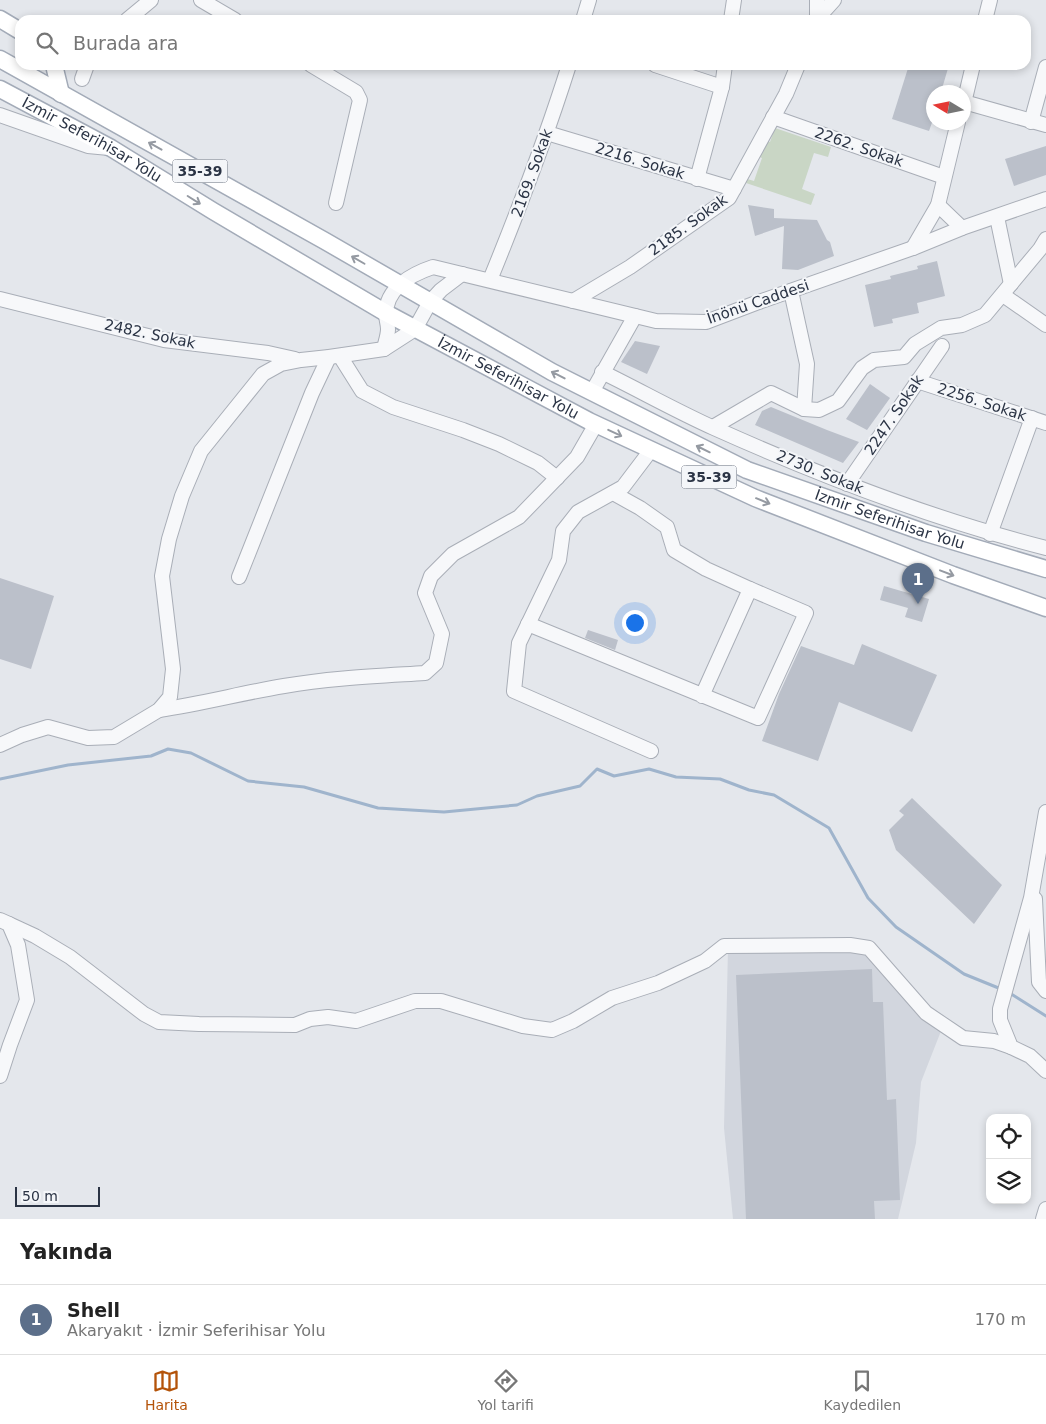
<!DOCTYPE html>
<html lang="tr">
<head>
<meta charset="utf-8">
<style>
  :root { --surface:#fff; --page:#f2f2f2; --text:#222; --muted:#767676; --line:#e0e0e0; --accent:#b45309 }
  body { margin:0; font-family:"DejaVu Sans",sans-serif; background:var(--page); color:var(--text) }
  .controls { position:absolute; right:15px; bottom:15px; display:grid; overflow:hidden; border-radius:10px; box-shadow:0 2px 8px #0003 }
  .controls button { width:45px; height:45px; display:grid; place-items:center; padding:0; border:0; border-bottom:1px solid var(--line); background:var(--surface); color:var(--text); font:25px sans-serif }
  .compass { position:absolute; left:926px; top:85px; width:45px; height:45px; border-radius:50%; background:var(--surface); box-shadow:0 2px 8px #0003; rotate:280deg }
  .scale { position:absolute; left:15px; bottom:12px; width:85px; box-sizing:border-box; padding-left:5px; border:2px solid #2b3445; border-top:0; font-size:14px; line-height:18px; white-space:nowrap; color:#2b3445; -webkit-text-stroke:4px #f4f6f9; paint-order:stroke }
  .you { position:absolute; left:634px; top:622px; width:18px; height:18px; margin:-12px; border:4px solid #fff; border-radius:50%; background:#1a73e8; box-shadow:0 0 0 8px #1a73e833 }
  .badge { display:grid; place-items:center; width:32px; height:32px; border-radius:50%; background:var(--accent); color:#fff; font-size:16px; font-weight:700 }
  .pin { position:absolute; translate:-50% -41px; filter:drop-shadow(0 1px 2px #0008) }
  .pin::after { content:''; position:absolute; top:26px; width:18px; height:15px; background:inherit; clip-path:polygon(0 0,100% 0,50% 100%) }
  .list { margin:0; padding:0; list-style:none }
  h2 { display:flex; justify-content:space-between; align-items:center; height:65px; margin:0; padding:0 20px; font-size:21px }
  h2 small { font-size:16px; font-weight:400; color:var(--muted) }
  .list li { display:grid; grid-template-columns:32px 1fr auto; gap:15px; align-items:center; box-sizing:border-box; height:70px; padding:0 20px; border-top:1px solid var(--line) }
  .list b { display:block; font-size:19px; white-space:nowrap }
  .list p { margin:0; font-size:16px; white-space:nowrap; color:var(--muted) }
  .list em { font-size:16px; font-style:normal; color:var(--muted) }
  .icon { flex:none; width:28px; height:28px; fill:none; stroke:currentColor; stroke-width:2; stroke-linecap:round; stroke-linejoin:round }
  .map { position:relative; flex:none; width:1046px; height:1219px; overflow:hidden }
  .search { position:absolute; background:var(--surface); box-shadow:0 2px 8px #0003; left:15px; right:15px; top:15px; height:55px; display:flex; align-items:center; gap:12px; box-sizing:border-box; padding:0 18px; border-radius:15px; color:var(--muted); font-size:19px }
  .sheet { height:135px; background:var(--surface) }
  nav { display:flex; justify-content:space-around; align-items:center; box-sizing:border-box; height:70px; border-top:1px solid var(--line); background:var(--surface); font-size:14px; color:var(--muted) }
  nav a { display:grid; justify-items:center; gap:2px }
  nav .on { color:var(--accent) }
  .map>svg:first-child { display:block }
  .built { fill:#d2d6de }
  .green { fill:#c9d6c5 }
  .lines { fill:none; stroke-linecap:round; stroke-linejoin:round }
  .stream { stroke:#9fb4cc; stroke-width:3 }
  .building { fill:#bbc0ca }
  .minor-casing { stroke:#a9aeb7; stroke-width:16 }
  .major-casing { stroke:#a3abb8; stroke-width:19 }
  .minor { stroke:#f7f8fa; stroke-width:14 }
  .major { stroke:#fff; stroke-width:16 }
  .oneway { stroke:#959aa2 }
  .labels { text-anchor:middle; stroke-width:4; stroke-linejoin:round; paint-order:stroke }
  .shield { fill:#f4f6f9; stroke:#676e7b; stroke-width:1 }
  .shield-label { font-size:14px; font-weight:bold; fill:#2b3445 }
  .street-label { font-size:15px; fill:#2b3445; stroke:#f4f6f9 }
</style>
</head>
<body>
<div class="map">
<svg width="1046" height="1219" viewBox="0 0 1046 1219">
  <rect width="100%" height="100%" fill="#e4e7ec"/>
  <polygon class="built" points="855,942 941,1031 921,1082 916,1143 898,1219 733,1219 724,1128 728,948"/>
  <polygon class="green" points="775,128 831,147 828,157 814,153 802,189 815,194 811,205 743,182 744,178 754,181 762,158 755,155 760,139 770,142"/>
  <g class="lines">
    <g class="stream">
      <polyline points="0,779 68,765 151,756 168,749 191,753 248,781 304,787 378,808 444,812 517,805 537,796 580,786 597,769 614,776 649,769 676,777 720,779 749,790 774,795 829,828 868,898 896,927 964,974 1001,989"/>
      <polyline points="1008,992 1046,1016"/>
    </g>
  </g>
  <g class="building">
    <polygon points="909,65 949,65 941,92 934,92 934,117 929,131 892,119"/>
    <polygon points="1046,146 1046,175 1014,186 1005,159"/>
    <polygon points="748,205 774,209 774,218 817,220 827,240 830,242 834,256 798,270 782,269 784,226 755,236"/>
    <polygon points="937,261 945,296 917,303 919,313 892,319 893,323 874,327 865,285 891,279 890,276 918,269 917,266"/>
    <polygon points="635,341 660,346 647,374 621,362"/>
    <polygon points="870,384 890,398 867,430 846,419"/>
    <polygon points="771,407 827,430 859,442 843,463 755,425 762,411"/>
    <polygon points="0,578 54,596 31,669 0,659"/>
    <polygon points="884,586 929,599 922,622 905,617 908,608 880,600"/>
    <polygon points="588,630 618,640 615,650 585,638"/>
    <polygon points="862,644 937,675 912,732 839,702 818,761 762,741 779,694 801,646 854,665"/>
    <polygon points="912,798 1002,885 974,924 896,850 889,830 904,815 899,811"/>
    <polygon points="872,969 873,1002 883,1002 887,1100 896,1099 900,1200 874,1201 875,1219 746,1219 736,975"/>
  </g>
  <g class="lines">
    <g class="minor-casing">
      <g id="minor">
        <polyline points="201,0 235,20"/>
        <polyline points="817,18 817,0"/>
        <polyline points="127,20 151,0"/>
        <polyline points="583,20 589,0"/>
        <polyline points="731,20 734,0"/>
        <polyline points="816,20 834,0"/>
        <polyline points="985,20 990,0"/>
        <polyline points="311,65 356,92 360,100 336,203"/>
        <polyline points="655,65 722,87"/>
        <polyline points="82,79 87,65"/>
        <polyline points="964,102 1046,125"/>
        <polyline points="964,103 973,65"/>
        <polyline points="0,115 88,146 109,148"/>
        <polyline points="773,117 944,177"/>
        <polyline points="1031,122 1046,67"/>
        <polyline points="547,133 734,189"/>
        <polyline points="697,179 722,87 725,65"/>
        <polyline points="938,205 962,228"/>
        <polyline points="997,217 1011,284"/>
        <polyline points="913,248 938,205 958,122"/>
        <path d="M490 280C519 209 546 138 569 65"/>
        <polyline points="791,291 807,364 804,409"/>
        <polyline points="1003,295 1046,325"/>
        <polyline points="0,299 164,340 268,353 295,359"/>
        <polyline points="573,301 630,267 729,198 786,94 798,65"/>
        <path d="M384 349C385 343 388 336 388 329 388 324 386 319 386 314 386 288 412 274 433 267L656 321 706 322 756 303 913 248 962 228 1046 199"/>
        <polyline points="340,356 362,391 393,407 463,430 499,444 538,463 557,478"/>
        <path d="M602 372C639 390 676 411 714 428 821 476 932 519 1046 548"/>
        <polyline points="917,381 1046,423"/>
        <polyline points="592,392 635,316"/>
        <polyline points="713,427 771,393 804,409 819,410 838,401 862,368 874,360 904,357 915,344 941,328 962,325 985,315 1040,249 1046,239"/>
        <polyline points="651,450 623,487 578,512 563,531 559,560 519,643 514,691 651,751"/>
        <polyline points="847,484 942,346"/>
        <polyline points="613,493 640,508 667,527 674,550 706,569 750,589"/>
        <polyline points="990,534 1032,418"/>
        <polyline points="239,577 312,393 329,357"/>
        <polyline points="528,624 758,718 806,613 750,589 702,696"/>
        <path d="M159 710C201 704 242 693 284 686 330 678 378 676 425 673L436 663 442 634 425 593 431 576 453 554 519 517 577 457 596 424"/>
        <polyline points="0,745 22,735 48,727 88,738 114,737 159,710 170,697 173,669 162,576 169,539 182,496 201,451 263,374 281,364 301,360 329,357 384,349 415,329 430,302 441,290 462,274"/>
        <polyline points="1046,812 1031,898 1000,1009 1000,1020 1011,1047 1030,1056 1046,1071"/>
        <polyline points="1035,899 1039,982 1046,991"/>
        <polyline points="0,920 9,924 18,945 27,1000 10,1045 0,1076"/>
        <polyline points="9,924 35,936 70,957 144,1014 159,1022 199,1024 295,1025 310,1019 328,1017 356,1021 415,1001 441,1001 523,1026 552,1030 573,1021 612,998 658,983 705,961 724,946 850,945 869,948 926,1013 963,1038 994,1041 1011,1047"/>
        <polyline points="1043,1219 1046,1209"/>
      </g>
    </g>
    <g class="major-casing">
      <g id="major">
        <polyline points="0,19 20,31"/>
        <path id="s1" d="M0 59 325 241 552 372 747 470 926 533 1046 569"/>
        <polyline points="54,65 61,94"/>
        <path id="s2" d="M0 89 111 148 213 211 386 313 589 421 755 498 953 575 1046 608"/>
      </g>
    </g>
    <use href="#minor" class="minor"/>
    <use href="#major" class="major"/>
  </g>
  <defs><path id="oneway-shaft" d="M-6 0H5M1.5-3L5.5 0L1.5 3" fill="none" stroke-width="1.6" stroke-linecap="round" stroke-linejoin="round" transform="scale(1.25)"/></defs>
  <g class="oneway">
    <use href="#oneway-shaft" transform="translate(155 146) rotate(-151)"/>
    <use href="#oneway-shaft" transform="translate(194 200) rotate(32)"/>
    <use href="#oneway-shaft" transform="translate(358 260) rotate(-150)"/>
    <use href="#oneway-shaft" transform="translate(558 375) rotate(-153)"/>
    <use href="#oneway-shaft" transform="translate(615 433) rotate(25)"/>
    <use href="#oneway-shaft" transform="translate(703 449) rotate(-154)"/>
    <use href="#oneway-shaft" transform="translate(763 501) rotate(22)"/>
    <use href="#oneway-shaft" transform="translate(947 573) rotate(21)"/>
  </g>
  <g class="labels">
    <g class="shield">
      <rect x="172.5" y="159.5" width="55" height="23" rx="4"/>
      <rect x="681.5" y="465.5" width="55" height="23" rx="4"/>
    </g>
    <g class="shield-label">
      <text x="200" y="176">35-39</text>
      <text x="709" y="482">35-39</text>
    </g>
    <g class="street-label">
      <text dy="5" stroke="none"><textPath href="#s2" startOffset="105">İzmir Seferihisar Yolu</textPath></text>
      <text transform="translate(859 147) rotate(19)" y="5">2262. Sokak</text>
      <text transform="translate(640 161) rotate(17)" y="5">2216. Sokak</text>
      <text transform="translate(532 173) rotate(-70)" y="5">2169. Sokak</text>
      <text transform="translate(688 225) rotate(-36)" y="5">2185. Sokak</text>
      <text transform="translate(758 302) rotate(-19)" y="5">İnönü Caddesi</text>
      <text transform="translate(150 334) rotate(12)" y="5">2482. Sokak</text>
      <text dy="5" stroke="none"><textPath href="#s2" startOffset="585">İzmir Seferihisar Yolu</textPath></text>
      <text transform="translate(982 402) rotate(18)" y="5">2256. Sokak</text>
      <text transform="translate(894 415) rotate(-56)" y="5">2247. Sokak</text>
      <text transform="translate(820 472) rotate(22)" y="5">2730. Sokak</text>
      <text dy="5" stroke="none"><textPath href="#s1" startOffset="1004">İzmir Seferihisar Yolu</textPath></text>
    </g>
  </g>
</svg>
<div class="controls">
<button><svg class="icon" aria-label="locate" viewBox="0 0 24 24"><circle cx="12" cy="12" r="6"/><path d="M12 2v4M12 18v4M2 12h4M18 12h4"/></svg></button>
<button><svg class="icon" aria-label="layers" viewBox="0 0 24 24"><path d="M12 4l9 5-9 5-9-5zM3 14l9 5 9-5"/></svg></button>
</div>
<svg class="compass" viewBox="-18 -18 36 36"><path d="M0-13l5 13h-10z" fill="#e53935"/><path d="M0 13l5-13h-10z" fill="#767676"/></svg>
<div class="scale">50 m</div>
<div class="you"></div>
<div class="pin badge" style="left:918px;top:604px;background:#5c6f8a">1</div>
<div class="search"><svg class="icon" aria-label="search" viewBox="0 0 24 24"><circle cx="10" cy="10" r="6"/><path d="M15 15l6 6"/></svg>Burada ara</div>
</div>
<section class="sheet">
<h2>Yakında<small></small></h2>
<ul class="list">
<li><span class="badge" style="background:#5c6f8a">1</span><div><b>Shell</b><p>Akaryakıt · İzmir Seferihisar Yolu</p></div><em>170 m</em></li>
</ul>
</section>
<nav>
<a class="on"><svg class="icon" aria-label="map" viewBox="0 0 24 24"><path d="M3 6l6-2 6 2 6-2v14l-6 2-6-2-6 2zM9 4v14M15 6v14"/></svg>Harita</a>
<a><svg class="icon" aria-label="directions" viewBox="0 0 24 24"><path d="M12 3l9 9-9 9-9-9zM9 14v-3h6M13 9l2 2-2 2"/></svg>Yol tarifi</a>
<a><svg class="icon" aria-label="saved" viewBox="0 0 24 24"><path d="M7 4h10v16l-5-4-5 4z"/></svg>Kaydedilen</a>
</nav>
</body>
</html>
